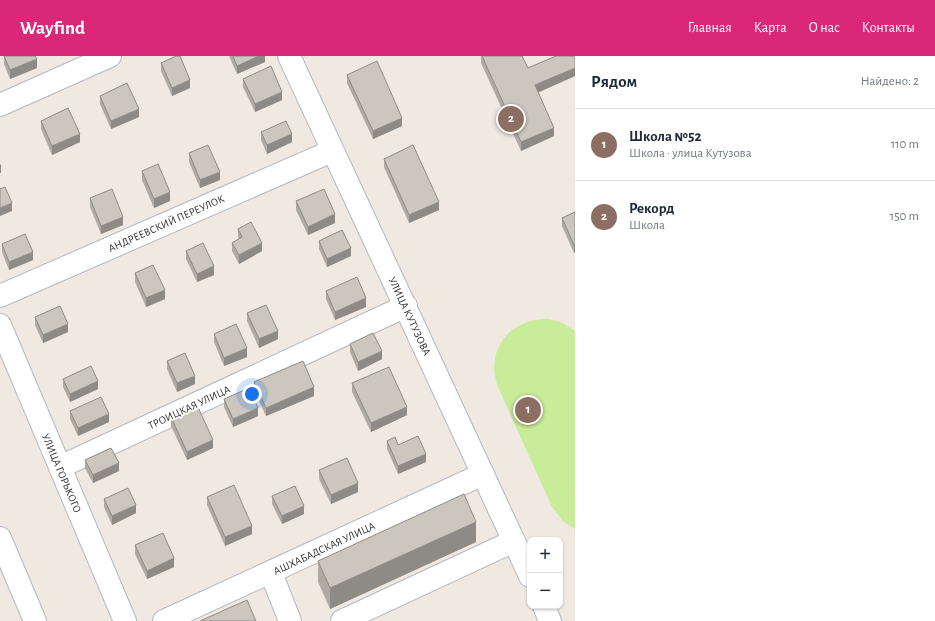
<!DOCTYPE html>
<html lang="ru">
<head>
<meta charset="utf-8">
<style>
  :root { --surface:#fff; --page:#f6f6f7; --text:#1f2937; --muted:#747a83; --line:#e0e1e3; --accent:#db2777 }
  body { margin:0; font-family:"Alegreya Sans",sans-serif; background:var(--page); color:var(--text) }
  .controls { position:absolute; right:12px; bottom:12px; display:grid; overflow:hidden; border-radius:8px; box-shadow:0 1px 3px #0004 }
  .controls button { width:36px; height:36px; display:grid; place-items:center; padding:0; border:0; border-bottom:1px solid var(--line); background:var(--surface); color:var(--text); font:20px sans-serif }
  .you { position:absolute; left:252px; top:338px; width:14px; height:14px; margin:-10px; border:3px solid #fff; border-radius:50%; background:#1a73e8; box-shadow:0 0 0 6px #1a73e833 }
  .badge { display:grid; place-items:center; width:26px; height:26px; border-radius:50%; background:var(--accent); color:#fff; font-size:13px; font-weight:700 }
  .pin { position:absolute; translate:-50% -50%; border:2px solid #fff; box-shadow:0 1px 4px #0006 }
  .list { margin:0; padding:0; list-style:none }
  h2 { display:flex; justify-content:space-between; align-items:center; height:52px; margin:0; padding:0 16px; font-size:17px }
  h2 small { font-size:13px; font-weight:400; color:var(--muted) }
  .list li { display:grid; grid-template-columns:26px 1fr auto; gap:12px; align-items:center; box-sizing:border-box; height:72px; padding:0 16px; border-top:1px solid var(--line) }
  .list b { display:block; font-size:15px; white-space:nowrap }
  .list p { margin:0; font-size:13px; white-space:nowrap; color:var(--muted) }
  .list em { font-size:13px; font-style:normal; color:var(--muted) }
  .map { position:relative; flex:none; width:575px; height:565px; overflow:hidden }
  header { display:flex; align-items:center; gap:24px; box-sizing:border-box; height:56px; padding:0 20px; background:var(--accent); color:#fff }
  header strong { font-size:19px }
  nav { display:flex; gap:22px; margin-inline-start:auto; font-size:14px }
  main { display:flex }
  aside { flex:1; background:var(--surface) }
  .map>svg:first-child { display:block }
  .pitch { fill:#c9ec9a }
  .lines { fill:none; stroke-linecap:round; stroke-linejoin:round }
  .minor-casing { stroke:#b4b7c1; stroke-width:24 }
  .minor { stroke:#fff; stroke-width:22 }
  .wall { fill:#afaba4 }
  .shaded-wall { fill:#8e8b86 }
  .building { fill:#cbc7bf; stroke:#8e8b86 }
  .labels { text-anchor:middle; stroke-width:3.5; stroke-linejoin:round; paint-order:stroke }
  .street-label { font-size:11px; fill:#2e2e2e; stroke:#fff }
</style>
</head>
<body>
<header>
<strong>Wayfind</strong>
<nav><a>Главная</a><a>Карта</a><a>О нас</a><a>Контакты</a></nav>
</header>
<main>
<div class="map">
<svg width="575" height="565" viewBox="0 0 575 565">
  <rect width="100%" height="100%" fill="#efe9e1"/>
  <path class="pitch" d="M549 263 563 267 575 275V473L564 466 552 451 498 331C484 294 511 261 549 263Z"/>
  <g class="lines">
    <g class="minor-casing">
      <g id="minor">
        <polyline points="289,0 530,520"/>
        <polyline points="0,49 110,0"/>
        <polyline points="0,240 332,95"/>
        <polyline points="0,269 125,565"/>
        <polyline points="60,411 406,250"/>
        <polyline points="0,482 35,565"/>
        <polyline points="271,517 290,565"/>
        <polyline points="544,550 550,565"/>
        <polyline points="164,565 483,418"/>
        <polyline points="342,565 514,485"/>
      </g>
    </g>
    <use href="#minor" class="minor"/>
  </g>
  <g class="wall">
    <polygon points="4,0 37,12 10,23 4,8"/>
    <polygon points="229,0 265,0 265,6 237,18"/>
    <polygon points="481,0 522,0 528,12 575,20 538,36 554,80 521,95 481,7"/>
    <polygon points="161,7 190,32 172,40 161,15"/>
    <polygon points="347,19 402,70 373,83 347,27"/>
    <polygon points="243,23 282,44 255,56 243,31"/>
    <polygon points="100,40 139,61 111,73 100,48"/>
    <polygon points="41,65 80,86 52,99 41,73"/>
    <polygon points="261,76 292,86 267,98 261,84"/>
    <polygon points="189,97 220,124 200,132 189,106"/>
    <polygon points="384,103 439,154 409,167 384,111"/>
    <polygon points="142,115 170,145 154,152 142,124"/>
    <polygon points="90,142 123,169 101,178 90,151"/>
    <polygon points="296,145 335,167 308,179 296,154"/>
    <polygon points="575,156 575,197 574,197 562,170 562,162"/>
    <polygon points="238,173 262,195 239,208 232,195 232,187 239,183 238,181"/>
    <polygon points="319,185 351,200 327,211 319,193"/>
    <polygon points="2,188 33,204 9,214 2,196"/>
    <polygon points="186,195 214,219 197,226 186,203"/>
    <polygon points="135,217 165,243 146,251 135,226"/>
    <polygon points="326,235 366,251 335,264 326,243"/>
    <polygon points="247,257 278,283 259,292 247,265"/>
    <polygon points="35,261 68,276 43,287 35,269"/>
    <polygon points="214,278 247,301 224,310 214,286"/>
    <polygon points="350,288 382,303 358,315 350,296"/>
    <polygon points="167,305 195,328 177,336 167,313"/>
    <polygon points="63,323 98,333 70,346 63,331"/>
    <polygon points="254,326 314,340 266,360 254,334"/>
    <polygon points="352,327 407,359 371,376 352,336"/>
    <polygon points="224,343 258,360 233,371 224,351"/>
    <polygon points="70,355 109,366 78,380 70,363"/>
    <polygon points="171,361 213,392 187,404 171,370"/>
    <polygon points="387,385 398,389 426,406 398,418 387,393"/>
    <polygon points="85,404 119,415 93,427 85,412"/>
    <polygon points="319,414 358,436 331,448 319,423"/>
    <polygon points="272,440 304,458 282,468 272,448"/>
    <polygon points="207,441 252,478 225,490 207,449"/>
    <polygon points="104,443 136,457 112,469 104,451"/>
    <polygon points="476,486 330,553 318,526 318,505"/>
    <polygon points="135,489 174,511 147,523 135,498"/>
  </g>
  <g class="shaded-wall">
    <polygon points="259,0 265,0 265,6 237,18 237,10"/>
    <polygon points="37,3 37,12 10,23 10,14"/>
    <polygon points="575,12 575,20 535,38 535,29"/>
    <polygon points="190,24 190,32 172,40 172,32"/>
    <polygon points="282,36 282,44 255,56 255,48"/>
    <polygon points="139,53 139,61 111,73 111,65"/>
    <polygon points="402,62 402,70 373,83 373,75"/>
    <polygon points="554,72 554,80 521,95 521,86"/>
    <polygon points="80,78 80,86 52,99 52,90"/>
    <polygon points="292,78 292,86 267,98 267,89"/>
    <polygon points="1,108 1,117 0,117 0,109"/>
    <polygon points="220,116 220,124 200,132 200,124"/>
    <polygon points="170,136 170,145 154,152 154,143"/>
    <polygon points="439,146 439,154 409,167 409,159"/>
    <polygon points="12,147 12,155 0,160 0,152"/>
    <polygon points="335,158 335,167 308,179 308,171"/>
    <polygon points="123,161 123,169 101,178 101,170"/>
    <polygon points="262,187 262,195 239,208 239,199"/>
    <rect x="574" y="189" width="1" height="8"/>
    <polygon points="351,192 351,200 327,211 327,203"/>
    <polygon points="33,196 33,204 9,214 9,206"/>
    <polygon points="214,210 214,219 197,226 197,218"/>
    <polygon points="165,234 165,243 146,251 146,242"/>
    <polygon points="366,242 366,251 335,264 335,256"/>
    <polygon points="68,268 68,276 43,287 43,279"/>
    <polygon points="278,275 278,283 259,292 259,283"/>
    <polygon points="247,292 247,301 224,310 224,302"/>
    <polygon points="382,295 382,303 358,315 358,306"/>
    <polygon points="195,320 195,328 177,336 177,327"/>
    <polygon points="98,325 98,333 70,346 70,338"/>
    <polygon points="314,331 314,340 266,360 266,352"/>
    <polygon points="407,351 407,359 371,376 371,367"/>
    <polygon points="258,352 258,360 233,371 233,363"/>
    <polygon points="109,358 109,366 78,380 78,372"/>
    <polygon points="213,384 213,392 187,404 187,396"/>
    <polygon points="426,398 426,406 398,418 398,410"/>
    <polygon points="119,407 119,415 93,427 93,419"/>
    <polygon points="358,427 358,436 331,448 331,439"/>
    <polygon points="136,449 136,457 112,469 112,460"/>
    <polygon points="304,450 304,458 282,468 282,460"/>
    <polygon points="476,466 476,486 330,553 330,532"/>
    <polygon points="252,470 252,478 225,490 225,481"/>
    <polygon points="174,502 174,511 147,523 147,515"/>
  </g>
  <g class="building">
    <polygon points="4,0 35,0 37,3 10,14"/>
    <polygon points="176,0 180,0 190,24 172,32 161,7"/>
    <polygon points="233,0 259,0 237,10"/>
    <polygon points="482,0 522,0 528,12 556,0 575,0 575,12 535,29 554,72 521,86"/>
    <polygon points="377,5 402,62 373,75 347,19"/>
    <polygon points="271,10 282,36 255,48 243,23"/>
    <polygon points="127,27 139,53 111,65 100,40"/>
    <polygon points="68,52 80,78 52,90 41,65"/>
    <polygon points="286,65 292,78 267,89 261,76"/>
    <polygon points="208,89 220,116 200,124 189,97"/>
    <polygon points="413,89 439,146 409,159 384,103"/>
    <polygon points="158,108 170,136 154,143 142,115"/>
    <polygon points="5,131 12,147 0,152 0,133"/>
    <polygon points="112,133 123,161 101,170 90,142"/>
    <polygon points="324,133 335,158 308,171 296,145"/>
    <polygon points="575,156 575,189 574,189 562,162"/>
    <polygon points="251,166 262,187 239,199 232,187 242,181 238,173"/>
    <polygon points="342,174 351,192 327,203 319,185"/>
    <polygon points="25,178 33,196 9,206 2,188"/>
    <polygon points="203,187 214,210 197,218 186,195"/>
    <polygon points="153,209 165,234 146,242 135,217"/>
    <polygon points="357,221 366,242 335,256 326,235"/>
    <polygon points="266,249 278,275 259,283 247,257"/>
    <polygon points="60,250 68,268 43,279 35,261"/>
    <polygon points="236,268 247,292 224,302 214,278"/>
    <polygon points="373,277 382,295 358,306 350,288"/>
    <polygon points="185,297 195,320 177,327 167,305"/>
    <polygon points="303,305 314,331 266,352 254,326"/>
    <polygon points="91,310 98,325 70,338 63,323"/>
    <polygon points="389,311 407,351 371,367 352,327"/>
    <polygon points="249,332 258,352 233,363 224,343"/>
    <polygon points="101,341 109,358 78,372 70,355"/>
    <polygon points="197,349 213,384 187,396 171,361"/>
    <polygon points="418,380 426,398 398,410 387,385 395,381 398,389"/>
    <polygon points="111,392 119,407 93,419 85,404"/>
    <polygon points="347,402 358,427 331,439 319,414"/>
    <polygon points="234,429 252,470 225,481 207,441"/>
    <polygon points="295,430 304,450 282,460 272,440"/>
    <polygon points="128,432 136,449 112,460 104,443"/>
    <polygon points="464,438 476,466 330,532 318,505"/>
    <polygon points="163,477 174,502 147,515 135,489"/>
    <polygon points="247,544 256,565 200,565"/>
  </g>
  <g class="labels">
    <g class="street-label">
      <text transform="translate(166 167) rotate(-24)" y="4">АНДРЕЕВСКИЙ ПЕРЕУЛОК</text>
      <text transform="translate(410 260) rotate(65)" y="4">УЛИЦА КУТУЗОВА</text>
      <text transform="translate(189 351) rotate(-25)" y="4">ТРОИЦКАЯ УЛИЦА</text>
      <text transform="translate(62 417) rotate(67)" y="4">УЛИЦА ГОРЬКОГО</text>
      <text transform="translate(324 492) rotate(-25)" y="4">АШХАБАДСКАЯ УЛИЦА</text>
    </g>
  </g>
</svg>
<div class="controls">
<button>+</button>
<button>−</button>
</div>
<div class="you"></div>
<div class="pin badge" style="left:528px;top:354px;background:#8d6e63">1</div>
<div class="pin badge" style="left:511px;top:63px;background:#8d6e63">2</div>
</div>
<aside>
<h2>Рядом<small>Найдено: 2</small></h2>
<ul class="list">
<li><span class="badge" style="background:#8d6e63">1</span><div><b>Школа №52</b><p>Школа · улица Кутузова</p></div><em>110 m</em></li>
<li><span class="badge" style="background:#8d6e63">2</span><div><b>Рекорд</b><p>Школа</p></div><em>150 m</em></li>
</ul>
</aside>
</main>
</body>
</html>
